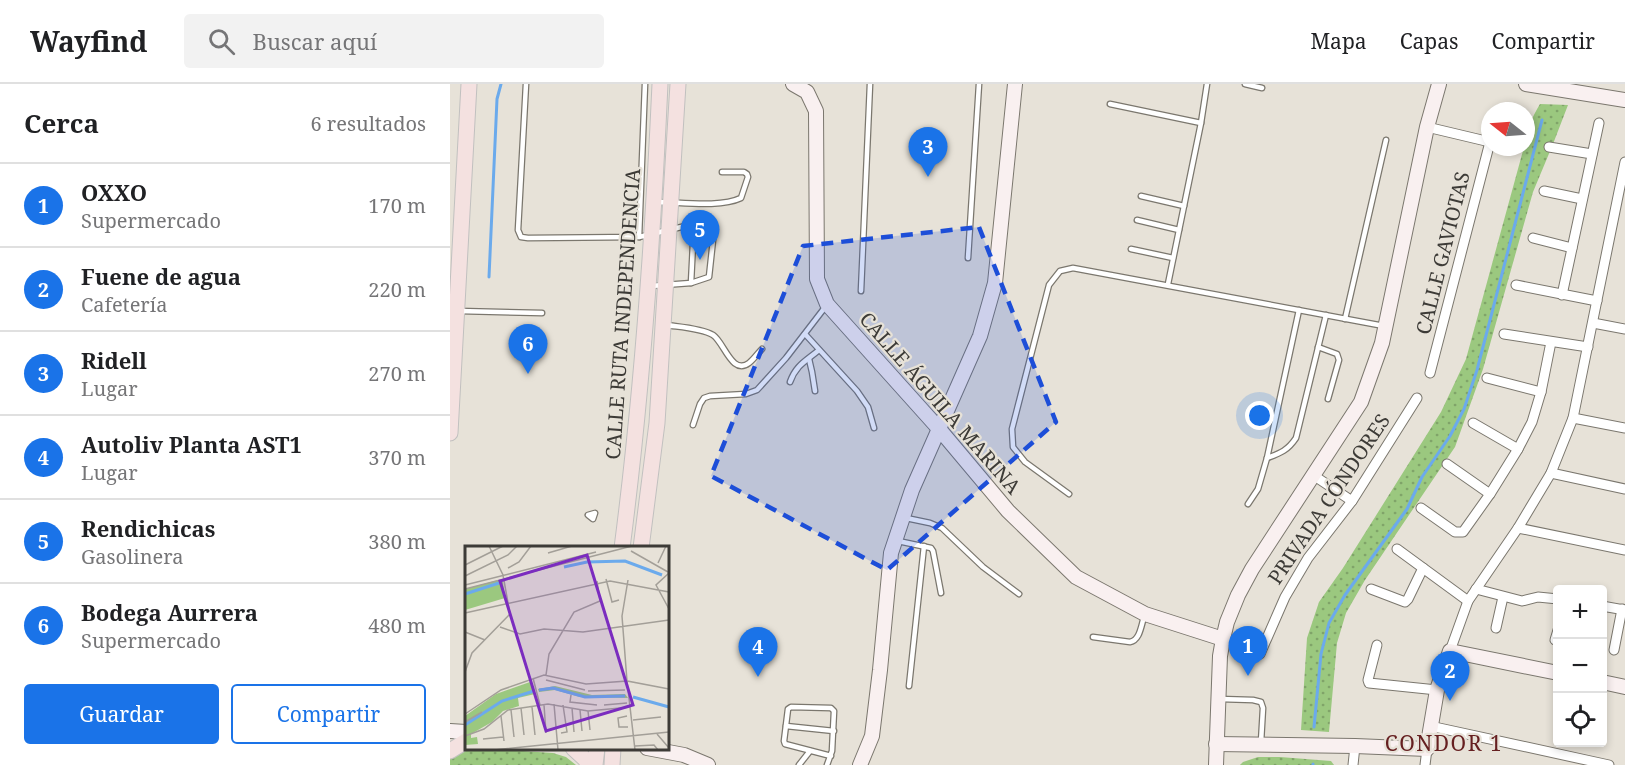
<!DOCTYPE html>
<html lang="es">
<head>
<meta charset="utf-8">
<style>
  :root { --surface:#fff; --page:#f2f2f2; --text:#202124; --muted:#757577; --line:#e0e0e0; --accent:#1a73e8 }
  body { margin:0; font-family:"Noto Serif",serif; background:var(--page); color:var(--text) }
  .controls { position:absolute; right:18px; bottom:18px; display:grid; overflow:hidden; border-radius:6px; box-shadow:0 3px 9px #0003 }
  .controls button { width:54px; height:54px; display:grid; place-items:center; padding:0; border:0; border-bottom:2px solid var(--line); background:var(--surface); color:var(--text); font:30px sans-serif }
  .compass { position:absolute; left:1031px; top:18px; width:54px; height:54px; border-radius:50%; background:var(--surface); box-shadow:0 3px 9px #0003; rotate:287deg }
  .you { position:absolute; left:810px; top:332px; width:21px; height:21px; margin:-15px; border:4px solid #fff; border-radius:50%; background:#1a73e8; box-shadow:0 0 0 9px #1a73e833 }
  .badge { display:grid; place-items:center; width:39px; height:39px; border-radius:50%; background:var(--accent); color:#fff; font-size:20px; font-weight:700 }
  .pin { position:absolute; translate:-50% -50px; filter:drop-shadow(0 2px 3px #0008) }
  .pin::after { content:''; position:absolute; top:32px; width:21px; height:18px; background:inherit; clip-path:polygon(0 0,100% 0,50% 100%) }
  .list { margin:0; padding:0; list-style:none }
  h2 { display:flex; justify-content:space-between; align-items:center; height:78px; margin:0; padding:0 24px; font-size:26px }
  h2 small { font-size:20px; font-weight:400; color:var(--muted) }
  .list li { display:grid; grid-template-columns:39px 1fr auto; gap:18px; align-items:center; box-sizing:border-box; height:84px; padding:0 24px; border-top:2px solid var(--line) }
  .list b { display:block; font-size:22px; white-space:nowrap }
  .list p { margin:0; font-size:20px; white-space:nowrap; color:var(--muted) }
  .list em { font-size:20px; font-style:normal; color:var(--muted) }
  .actions { display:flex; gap:12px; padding:18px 24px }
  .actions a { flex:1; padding:14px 0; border:2px solid var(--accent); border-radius:6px; text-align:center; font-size:21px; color:var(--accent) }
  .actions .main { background:var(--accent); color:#fff }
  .icon { flex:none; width:33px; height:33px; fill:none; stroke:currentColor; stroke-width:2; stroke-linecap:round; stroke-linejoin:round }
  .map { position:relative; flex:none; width:1175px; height:681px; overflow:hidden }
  header { display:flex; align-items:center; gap:36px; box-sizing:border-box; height:84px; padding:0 30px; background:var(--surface); border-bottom:2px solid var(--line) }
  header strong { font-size:28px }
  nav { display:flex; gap:33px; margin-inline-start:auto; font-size:21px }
  .search { width:420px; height:54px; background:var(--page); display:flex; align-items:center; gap:15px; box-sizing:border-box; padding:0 21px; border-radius:6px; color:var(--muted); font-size:22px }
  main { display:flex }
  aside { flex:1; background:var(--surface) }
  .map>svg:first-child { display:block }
  .grass { fill:url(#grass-dots) }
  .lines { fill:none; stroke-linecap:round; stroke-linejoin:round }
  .stream { stroke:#6baaec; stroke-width:3 }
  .lane-casing { stroke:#7b776e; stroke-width:7 }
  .street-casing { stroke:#7b776e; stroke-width:11 }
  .secondary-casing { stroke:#7b776e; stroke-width:16 }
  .primary-casing { stroke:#c1c0bf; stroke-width:17 }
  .lane { stroke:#fff; stroke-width:4.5 }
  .street { stroke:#fff; stroke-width:9 }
  .secondary { stroke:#f9f0f0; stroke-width:14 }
  .primary { stroke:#f4e1e0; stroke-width:15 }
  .marked { fill:#1d4ed8; fill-opacity:0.2; stroke:#1d4ed8; stroke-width:4.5; stroke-dasharray:12 8; stroke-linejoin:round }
  .labels { text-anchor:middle; stroke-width:4.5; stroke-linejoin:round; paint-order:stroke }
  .street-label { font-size:20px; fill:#3d3b37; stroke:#e7e2d8 }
  .neighbourhood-label { font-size:21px; letter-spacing:1.5px; fill:#662021; stroke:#e7e2d8 }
  .inset-river { fill:none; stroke:#6baaec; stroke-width:3 }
  .inset-road { fill:none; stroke:#a39f98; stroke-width:1.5 }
  .view { fill:#7b2cbf; fill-opacity:0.15; stroke:#7b2cbf; stroke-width:3 }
  .inset-edge { fill:none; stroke:#3d3b37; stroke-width:3 }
</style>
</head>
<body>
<header>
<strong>Wayfind</strong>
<div class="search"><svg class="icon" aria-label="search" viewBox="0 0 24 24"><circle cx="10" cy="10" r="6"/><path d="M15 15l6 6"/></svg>Buscar aquí</div>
<nav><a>Mapa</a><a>Capas</a><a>Compartir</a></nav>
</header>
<main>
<aside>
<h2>Cerca<small>6 resultados</small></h2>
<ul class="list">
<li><span class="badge">1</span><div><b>OXXO</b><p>Supermercado</p></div><em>170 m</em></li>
<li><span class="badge">2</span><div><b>Fuene de agua</b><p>Cafetería</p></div><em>220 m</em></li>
<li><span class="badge">3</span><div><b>Ridell</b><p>Lugar</p></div><em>270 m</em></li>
<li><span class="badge">4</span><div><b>Autoliv Planta AST1</b><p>Lugar</p></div><em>370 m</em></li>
<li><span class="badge">5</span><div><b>Rendichicas</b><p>Gasolinera</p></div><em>380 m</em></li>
<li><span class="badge">6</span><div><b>Bodega Aurrera</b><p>Supermercado</p></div><em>480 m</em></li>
</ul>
<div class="actions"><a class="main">Guardar</a><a>Compartir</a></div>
</aside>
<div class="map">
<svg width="1175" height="681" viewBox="0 0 1175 681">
  <defs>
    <pattern id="grass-dots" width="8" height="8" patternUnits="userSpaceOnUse" patternTransform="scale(1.5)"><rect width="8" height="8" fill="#9bc87f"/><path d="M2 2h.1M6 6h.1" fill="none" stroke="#80a469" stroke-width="1.8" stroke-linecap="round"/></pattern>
  </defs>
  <rect width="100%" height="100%" fill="#e7e2d8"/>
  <g class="grass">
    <path d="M1090 20 1118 21 1103 60 1083 108 1033 285 1005 363 915 496 896 529 887 559 879 648 851 646 857 554 869 518 893 484 991 328 1016 275 1074 63H1076C1076 47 1082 33 1090 20Z"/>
    <polygon points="16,664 44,665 103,669 116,673 126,681 0,681 0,669"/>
    <polygon points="808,673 830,673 881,677 884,681 790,681 793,678"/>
  </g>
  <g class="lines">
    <g class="stream">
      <polyline points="39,193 47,15 51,0"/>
      <polyline points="864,643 871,570 879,539 895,511 957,425 972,393 1000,352 1014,325 1027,286 1092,36"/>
      <polyline points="863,681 863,680"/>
    </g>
    <g class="lane-casing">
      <g id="lane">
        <polyline points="76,0 68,146 71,153 78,154 189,153 244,140 257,140 264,147 259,193 241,199 201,202"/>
        <polyline points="795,0 812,4"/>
        <polyline points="660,20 751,39"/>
        <polyline points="691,112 734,122"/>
        <path d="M206 118C230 118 270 124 291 114L298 93 297 90 294 88H272"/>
        <polyline points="687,136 729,146"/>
        <polyline points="189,153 195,0"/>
        <polyline points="681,165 723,174"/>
        <polyline points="518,174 529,0"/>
        <polyline points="241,199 244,140"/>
        <polyline points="718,200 751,39 757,0"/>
        <polyline points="411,207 420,0"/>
        <polyline points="9,227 92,229"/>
        <polyline points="895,235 936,56"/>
        <path d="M216 241C229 243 251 244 263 251 274 258 282 292 299 279 304 275 308 269 312 265"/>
        <polyline points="355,250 407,307 418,323 424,344"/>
        <polyline points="868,263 887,270 889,276 878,315"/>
        <polyline points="359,275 362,288 365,307"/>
        <path d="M340 298C346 281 356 277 369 266"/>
        <polyline points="243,341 250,320 254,314 260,312 296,310 307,306 336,274 376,222"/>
        <path d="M817 374C831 369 838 366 846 354L876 231"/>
        <polyline points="619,410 575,378 563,363 562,345 599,201 610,187 623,184 934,242"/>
        <polyline points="798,420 808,405 817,374 849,226"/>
        <polygon points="145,429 143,435 138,431"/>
        <polyline points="456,434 480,439 492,444 533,483 569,510"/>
        <polyline points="448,457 481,464 483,467 491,509"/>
        <path d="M643 553 680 558C690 556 691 542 694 533"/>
        <polyline points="459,602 474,462"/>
        <polyline points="770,615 803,616 811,618 813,624 811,658"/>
        <polyline points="336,642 384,647"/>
        <polyline points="349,681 360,667"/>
        <polyline points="377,681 382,667 384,627 381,624 341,623 338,625 334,657 335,660 381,672"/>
      </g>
    </g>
    <g class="street-casing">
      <g id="street">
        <polyline points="1048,27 1049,26"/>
        <polyline points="977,43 1040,58"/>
        <polyline points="1099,63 1142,70"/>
        <polyline points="1094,107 1132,115"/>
        <polyline points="1083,154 1122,164"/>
        <polyline points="1066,201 1147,217"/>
        <polyline points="1112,211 1149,39"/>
        <polyline points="1143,239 1175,245"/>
        <polyline points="1054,250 1138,263"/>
        <polyline points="980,289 1040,58"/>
        <polyline points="1037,294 1091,308"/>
        <polyline points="1123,334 1175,344"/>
        <polyline points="1023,339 1068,365"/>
        <polyline points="997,380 1040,410"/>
        <polyline points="1101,389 1175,405"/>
        <polyline points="863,391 902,417"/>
        <polyline points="971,424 1005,448 1013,448 1040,410 1068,365 1082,338 1091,308 1101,258"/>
        <polyline points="1068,444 1175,466"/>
        <polyline points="947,465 1018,517"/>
        <polyline points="921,505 955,518 958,515 973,484"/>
        <polyline points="1026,505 1072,517 1088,513 1108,515"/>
        <polyline points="1152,522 1175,526"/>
        <polyline points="1046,544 1053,513"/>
        <polyline points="1105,556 1108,546"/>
        <polyline points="927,561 918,596 919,599 987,606"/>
        <polyline points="1164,566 1172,525"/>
        <polyline points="1000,567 1018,517 1068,444 1101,389 1123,334 1175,78"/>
        <polyline points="810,570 835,513 858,474 902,417 967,314"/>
        <polyline points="980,642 1159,681"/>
        <polyline points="903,681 905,662"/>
        <polyline points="975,681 977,665"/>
      </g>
    </g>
    <g class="secondary-casing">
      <g id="secondary">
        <polyline points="343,0 357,8 366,27 367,195 377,220 490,346 558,427 626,493 695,530 773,555"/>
        <polyline points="1076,0 1175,16"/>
        <polyline points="1152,598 1175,603"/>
        <polyline points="0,647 16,648"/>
        <polyline points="766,660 905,662 977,665 987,606 1000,567 1108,589"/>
        <polyline points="197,664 234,671 258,681"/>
        <polyline points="410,681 422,652 430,586 441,469 462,406 530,252 545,199 565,0"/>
        <polyline points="766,681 770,572 773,555 777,538 788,511 802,485 911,318 932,259 977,43 989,0"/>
      </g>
    </g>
    <g class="primary-casing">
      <g id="primary">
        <polyline points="0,349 19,0"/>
        <path d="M172 464C192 310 203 155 210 0"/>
        <polyline points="191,464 207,339 228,0"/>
        <polyline points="123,664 135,675 139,681"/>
        <polyline points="0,667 16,657"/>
        <polyline points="145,681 147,664"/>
        <polyline points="162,681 163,664"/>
      </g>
    </g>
    <use href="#lane" class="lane"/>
    <use href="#street" class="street"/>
    <use href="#secondary" class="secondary"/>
    <use href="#primary" class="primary"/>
  </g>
  <path class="marked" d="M529 143 606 338 437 486 261 392 353 162Z"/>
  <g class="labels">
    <g class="street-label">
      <text transform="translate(993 169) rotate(-76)" y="7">CALLE GAVIOTAS</text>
      <text transform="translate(173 230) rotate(-86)" y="7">CALLE RUTA INDEPENDENCIA</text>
      <text transform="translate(490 319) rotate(49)" y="7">CALLE ÁGUILA MARINA</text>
      <text transform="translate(879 415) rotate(-56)" y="7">PRIVADA CÓNDORES</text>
    </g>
    <g class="neighbourhood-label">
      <text x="994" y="667">CONDOR 1</text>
    </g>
  </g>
  <g transform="translate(15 462)">
    <rect width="204" height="204" fill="#e7e2d8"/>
    <path d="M33 34 38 36 40 52 0 64V43ZM65 136 70 148 53 152 54 160 38 165 27 176 6 188V192L12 191 13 198 0 199V170L31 148ZM90 140 127 149 160 148 163 152 115 151 90 144 74 146 73 143Z" fill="#9bc87f"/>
    <path class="inset-river" d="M99 21 122 16 160 15 197 29M0 48 34 37M74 144 88 142 120 151 160 150M168 151 204 161M0 179 37 155 69 145"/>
    <path class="inset-road" d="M166 5 203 26M83 7 107 0M193 17 201 0M0 19 38 0M43 22 54 16 66 0M204 27 191 39 204 63M0 30 43 9 52 0M141 33 147 56 154 54M0 39 131 6M0 43 167 0M0 67 145 35 204 46M35 81 55 88 79 83 118 86 204 74M0 86 20 94M0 126 7 107 45 68 38 29 24 0M81 129 84 108 109 66 135 55 132 35M68 132 75 159M81 134 120 144M123 145 160 144M106 149 105 156 132 159M89 158 93 204M79 159 81 187M139 159 162 157M67 161 70 189M56 162 59 189M107 162 109 186M46 164 49 191M115 164 117 185M123 165 125 184M0 168 36 144 79 129 121 138 162 135 157 70 163 34M36 170 39 195M162 170 153 172 154 181H163M168 174 196 171M0 176 17 166M96 187 102 186 98 159M192 188 204 202M0 190 19 183 43 164 83 158 123 165 166 161M18 193 38 191M170 200 189 199 193 204M29 204 204 186M170 204 162 135 204 143"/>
    <path class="view" d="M122 9 168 159 81 185 35 35Z"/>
    <rect width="204" height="204" class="inset-edge"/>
  </g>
</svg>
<div class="controls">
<button>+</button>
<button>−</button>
<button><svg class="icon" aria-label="locate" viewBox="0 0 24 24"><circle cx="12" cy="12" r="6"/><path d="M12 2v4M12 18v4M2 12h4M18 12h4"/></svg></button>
</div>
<svg class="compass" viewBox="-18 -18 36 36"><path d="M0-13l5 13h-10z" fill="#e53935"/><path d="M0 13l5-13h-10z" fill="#757577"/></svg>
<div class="you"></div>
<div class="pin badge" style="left:798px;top:592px">1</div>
<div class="pin badge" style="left:1000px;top:617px">2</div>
<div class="pin badge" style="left:478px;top:93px">3</div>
<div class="pin badge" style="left:308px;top:593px">4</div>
<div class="pin badge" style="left:250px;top:176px">5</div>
<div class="pin badge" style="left:78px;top:290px">6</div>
</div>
</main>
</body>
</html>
